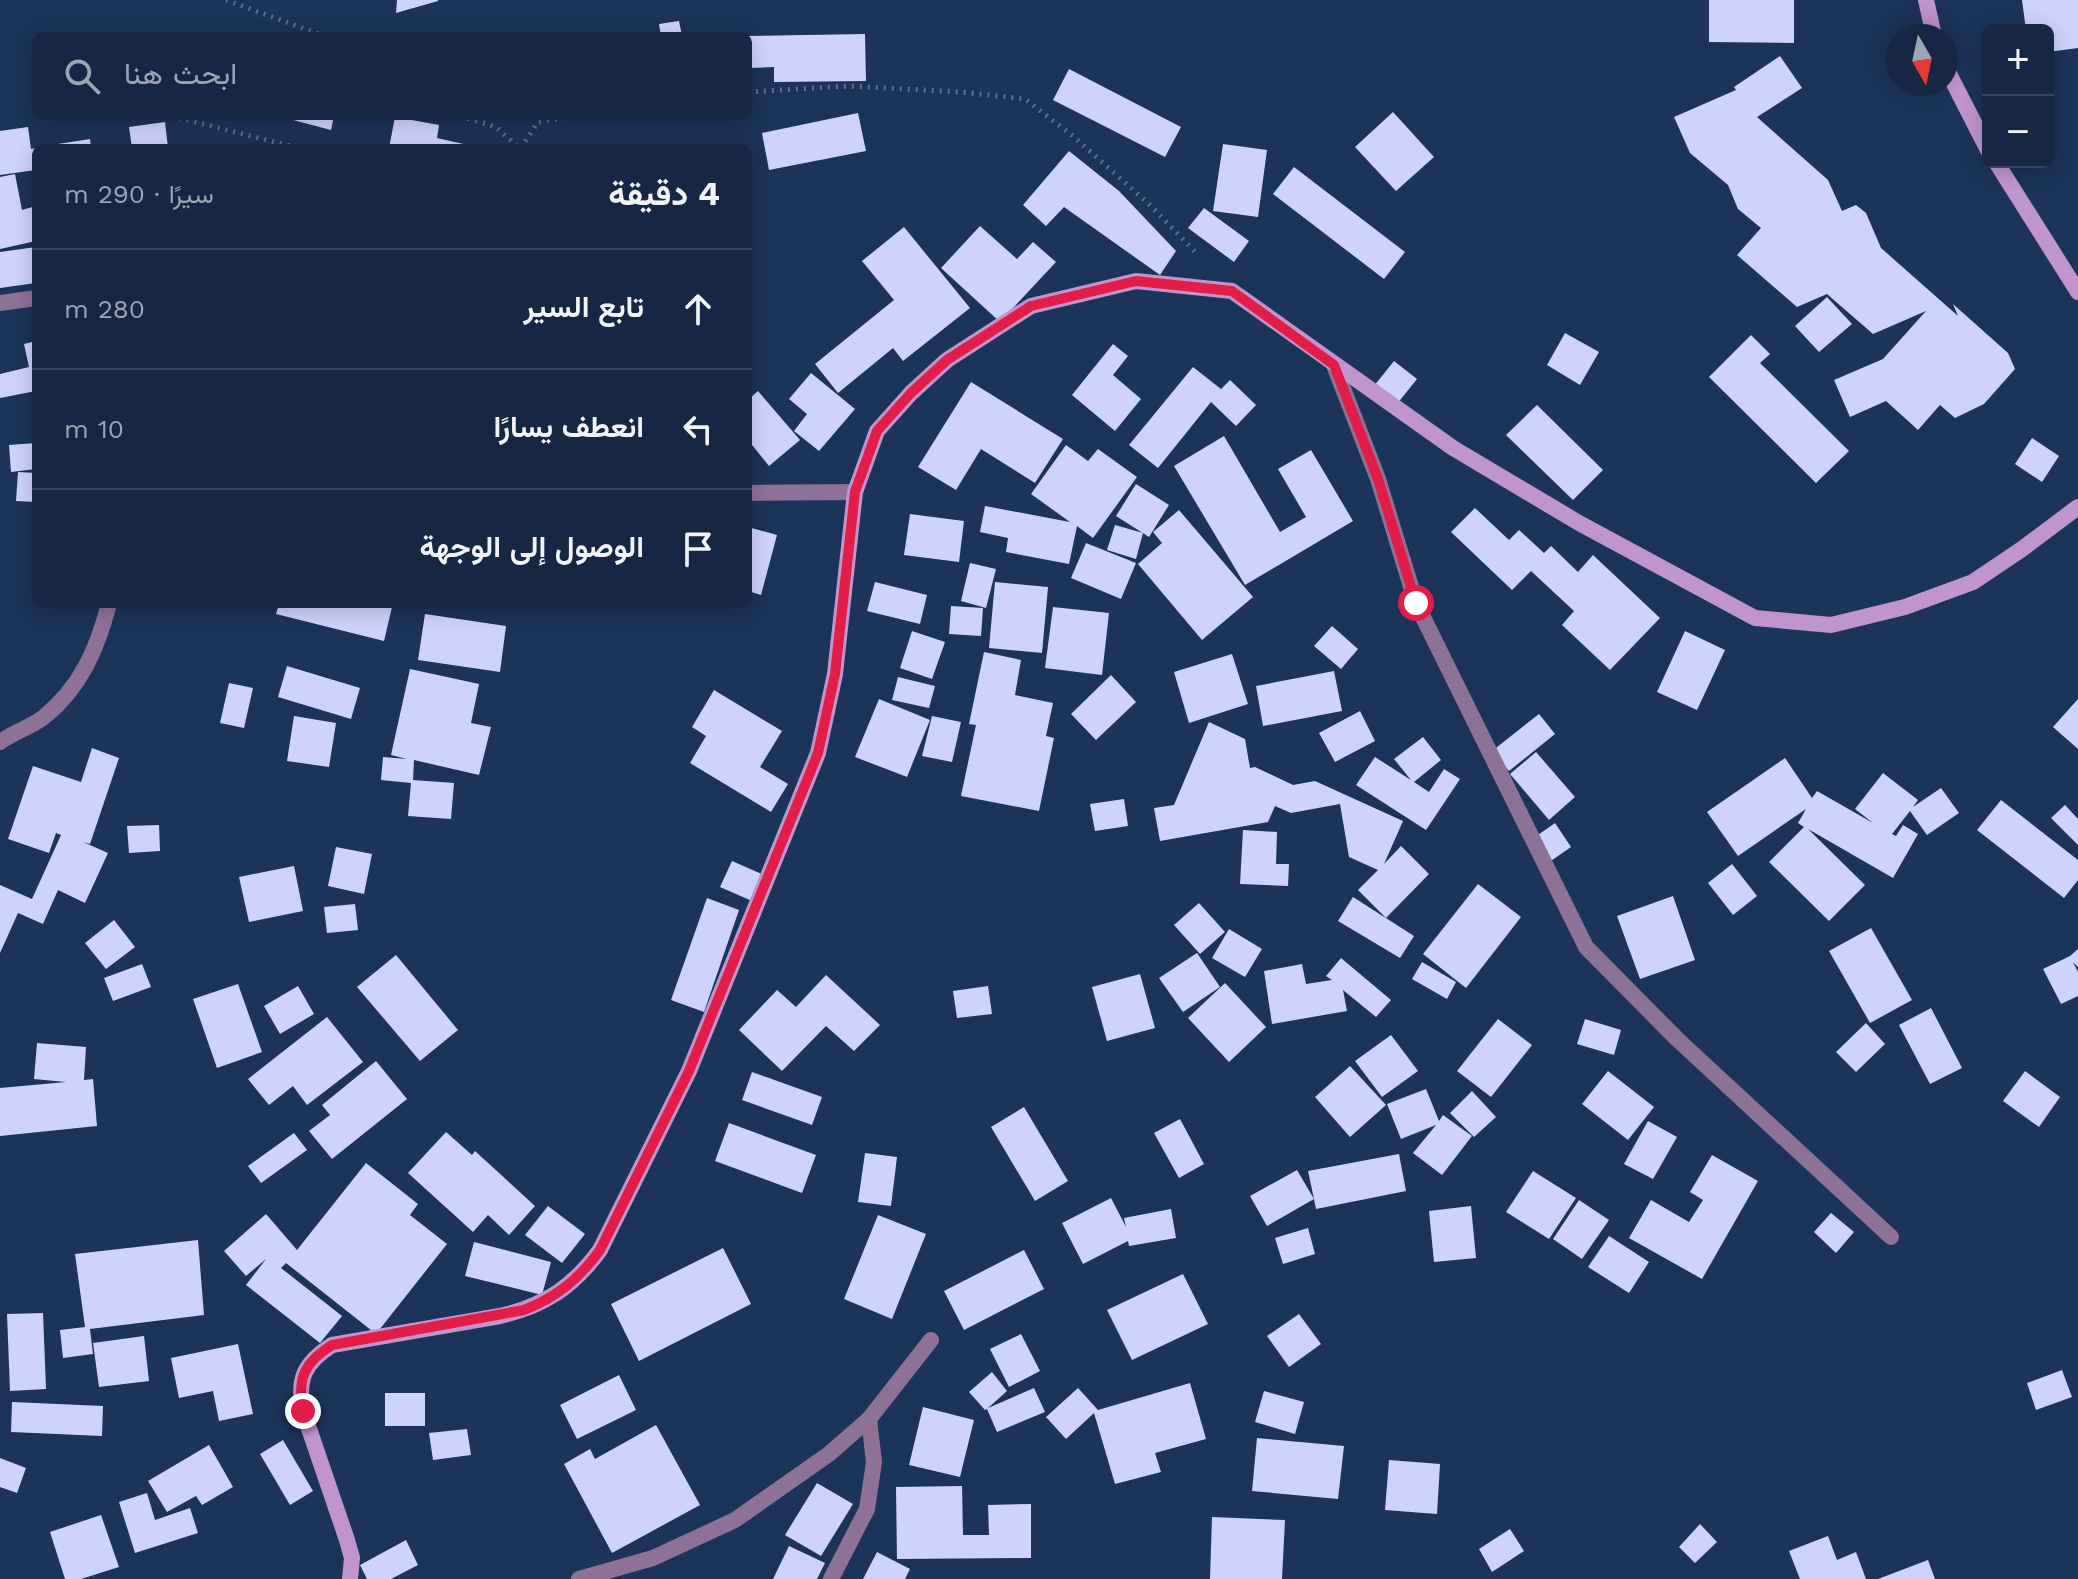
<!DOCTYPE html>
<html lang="ar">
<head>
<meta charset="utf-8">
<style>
  :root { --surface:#152743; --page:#1e2f4a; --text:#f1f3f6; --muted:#9da5b2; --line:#34445c }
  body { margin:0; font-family:"Work Sans",Vazirmatn,sans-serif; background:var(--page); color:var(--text); direction:rtl }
  .controls { position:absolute; right:24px; top:24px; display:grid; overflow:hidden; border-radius:12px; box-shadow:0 4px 20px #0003 }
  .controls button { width:72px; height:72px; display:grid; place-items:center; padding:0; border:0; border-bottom:2px solid var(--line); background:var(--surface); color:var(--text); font:40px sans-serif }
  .compass { position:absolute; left:1886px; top:24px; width:72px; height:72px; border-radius:50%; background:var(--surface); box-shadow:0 4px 20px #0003; rotate:171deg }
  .stop { position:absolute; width:24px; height:24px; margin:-18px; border:6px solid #e11d48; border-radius:50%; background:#fff }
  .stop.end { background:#e11d48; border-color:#fff; box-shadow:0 2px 8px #0008 }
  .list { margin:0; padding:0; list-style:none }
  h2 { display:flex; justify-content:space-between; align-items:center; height:104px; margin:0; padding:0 32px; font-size:34px }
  h2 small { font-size:26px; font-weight:400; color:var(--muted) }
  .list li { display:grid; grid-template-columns:52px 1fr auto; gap:24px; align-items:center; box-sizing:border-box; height:120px; padding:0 32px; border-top:2px solid var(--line) }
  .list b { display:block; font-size:30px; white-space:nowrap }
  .list em { font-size:26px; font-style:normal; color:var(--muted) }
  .icon { flex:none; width:44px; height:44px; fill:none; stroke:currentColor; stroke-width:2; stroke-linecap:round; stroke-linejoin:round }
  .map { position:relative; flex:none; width:2078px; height:1579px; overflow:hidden; direction:ltr }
  .search { position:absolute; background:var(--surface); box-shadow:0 4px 20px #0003; left:32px; top:32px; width:720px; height:88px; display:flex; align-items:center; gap:20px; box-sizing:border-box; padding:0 28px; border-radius:12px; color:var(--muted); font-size:30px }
  .panel { position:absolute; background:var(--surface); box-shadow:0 4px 20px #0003; left:32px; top:144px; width:720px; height:464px; border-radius:12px; direction:rtl }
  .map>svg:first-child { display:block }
  .building { fill:#ced3fb }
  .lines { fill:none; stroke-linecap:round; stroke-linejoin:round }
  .path { stroke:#5d6f8c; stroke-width:5; stroke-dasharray:2 6; stroke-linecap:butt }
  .street { stroke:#8e7295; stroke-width:16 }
  .secondary { stroke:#c094cc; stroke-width:16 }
  .route { stroke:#e11d48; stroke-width:10 }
</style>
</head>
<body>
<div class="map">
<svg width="2078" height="1579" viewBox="0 0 2078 1579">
  <rect width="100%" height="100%" fill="#1c3459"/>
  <g class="building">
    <polygon points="397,0 438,0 438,1 396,13"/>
    <polygon points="1709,0 1794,0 1794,43 1709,42"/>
    <polygon points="2022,0 2078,0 2078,48 2048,52 2048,30 2026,30"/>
    <polygon points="679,21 682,36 661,36 659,24"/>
    <polygon points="865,34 866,81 774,82 774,67 748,68 748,36"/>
    <polygon points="1780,56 1802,88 1757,117 1828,180 1842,211 1856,205 1866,213 1881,248 1958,316 1953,304 2008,353 2015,369 1984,404 1955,418 1940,405 1918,430 1886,401 1850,417 1834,380 1883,359 1926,311 1873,334 1827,294 1797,307 1737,255 1761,228 1738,209 1728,185 1690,153 1674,117 1736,90 1734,87"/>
    <polygon points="1069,69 1181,127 1165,157 1053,100"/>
    <polygon points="1393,112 1434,157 1396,191 1355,147"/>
    <polygon points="858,113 866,151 769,170 762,133"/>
    <polygon points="278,116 334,116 331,130"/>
    <polygon points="395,117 439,125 437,138 481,148 389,148"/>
    <polygon points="165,122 168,148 132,148 129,127"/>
    <polygon points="28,127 31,149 36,148 36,170 0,175 0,131"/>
    <polygon points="90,139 91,148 45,148 45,146"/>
    <polygon points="1223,144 1267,150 1258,217 1213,211"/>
    <polygon points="1069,151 1119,191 1176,251 1160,275 1064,207 1046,226 1023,205"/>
    <polygon points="1294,167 1405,252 1384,279 1273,194"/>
    <polygon points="15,174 22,210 36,206 36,241 0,249 0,177"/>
    <polygon points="1204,208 1249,241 1234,262 1188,228"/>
    <polygon points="980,226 1017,259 1033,242 1056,262 1000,322 941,268"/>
    <polygon points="904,227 970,308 903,361 893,348 838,393 815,364 894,300 862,261"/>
    <polygon points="36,247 36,283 0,288 0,252"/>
    <polygon points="1827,297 1852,324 1819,352 1795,326"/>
    <polygon points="1565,333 1599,352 1580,385 1547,365"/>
    <polygon points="1751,335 1770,354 1760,363 1849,451 1816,483 1709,377"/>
    <polygon points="36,341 36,391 0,398 0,374 29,367 24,344"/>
    <polygon points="1113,344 1128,356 1113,375 1141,399 1115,431 1072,395"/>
    <polygon points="1394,361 1417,379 1397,404 1374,386"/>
    <polygon points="1193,367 1221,389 1230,380 1256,405 1236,426 1211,402 1158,468 1129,445"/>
    <polygon points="811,373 855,409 819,451 794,431 807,414 789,399"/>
    <polygon points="971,382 1063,439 1035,483 981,449 956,490 918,467"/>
    <polygon points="758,391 800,440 769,466 748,440 748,400"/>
    <polygon points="1537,405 1603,470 1573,500 1506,435"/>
    <polygon points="1224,436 1280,532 1306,517 1278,469 1311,450 1353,521 1245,585 1174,466"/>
    <polygon points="2032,438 2059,456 2042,482 2015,464"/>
    <polygon points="36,443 36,469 11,472 9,445"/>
    <polygon points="1066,445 1088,461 1098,449 1137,477 1093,538 1077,526 1069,564 1006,552 1008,538 980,532 985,506 1070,522 1031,494"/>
    <polygon points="18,472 36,473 36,502 16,501"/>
    <polygon points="1136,484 1169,505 1149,537 1116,516"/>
    <polygon points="1475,508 1509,540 1519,530 1544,553 1551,546 1578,572 1593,555 1660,618 1610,670 1562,625 1574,611 1531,571 1512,590 1451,532"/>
    <polygon points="1179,510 1253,597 1202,640 1138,564 1162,543 1153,532"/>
    <polygon points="910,514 964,521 959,562 904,555"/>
    <polygon points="1115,525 1143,533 1136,559 1107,550"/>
    <polygon points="748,527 777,535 761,595 748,591"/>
    <polygon points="1086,543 1136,563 1121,599 1071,578"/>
    <polygon points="970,563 996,569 986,608 961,601"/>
    <polygon points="875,582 927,595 920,624 867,611"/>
    <polygon points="995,582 1048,587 1042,653 989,648"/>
    <polygon points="279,604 379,604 392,607 384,641 276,614"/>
    <polygon points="951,606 983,608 981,636 949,634"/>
    <polygon points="1053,607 1109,613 1102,675 1045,668"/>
    <polygon points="425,614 506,626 500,672 418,660"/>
    <polygon points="1332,626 1358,649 1341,669 1314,646"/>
    <polygon points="912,631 945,642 932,679 900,668"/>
    <polygon points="1685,631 1725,650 1697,710 1657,692"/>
    <polygon points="984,652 1021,660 1015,695 1053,703 1046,736 1054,738 1039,811 961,796 976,725 969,724"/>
    <polygon points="1232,654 1248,704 1189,723 1174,672"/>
    <polygon points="287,666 360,688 351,719 278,697"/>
    <polygon points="410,669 479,684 471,723 491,727 479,775 414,760 413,780 454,783 451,819 408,816 411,783 381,780 383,757 407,759 391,755"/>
    <polygon points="1334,671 1342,711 1263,726 1256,686"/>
    <polygon points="1111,675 1136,702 1096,740 1071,714"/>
    <polygon points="898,677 935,686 929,708 892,700"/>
    <polygon points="229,683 253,688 244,728 220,723"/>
    <polygon points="714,690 782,731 760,767 788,784 771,812 690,763 706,736 692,727"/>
    <polygon points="879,699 930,720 907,777 855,757"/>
    <polygon points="2078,699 2078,749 2053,727"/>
    <polygon points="1360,711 1375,741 1335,762 1319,733"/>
    <polygon points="1539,714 1555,734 1509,771 1492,751"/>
    <polygon points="294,716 336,723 329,767 287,761"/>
    <polygon points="932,716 961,722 952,762 922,756"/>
    <polygon points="1209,722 1245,739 1250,768 1255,767 1293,785 1315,781 1403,821 1384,864 1401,846 1429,874 1386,918 1358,890 1378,870 1349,857 1340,804 1291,813 1275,806 1268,822 1160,841 1154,808 1174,805"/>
    <polygon points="1423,737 1441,760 1414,782 1429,792 1444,769 1460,779 1426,830 1356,785 1375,757 1411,780 1394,759"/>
    <polygon points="92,748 119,758 90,844 83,842 108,853 85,903 58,890 43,924 18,913 0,953 0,885 32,899 61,835 56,833 49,853 8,839 33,766 81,782"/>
    <polygon points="1536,752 1575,797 1549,820 1510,774"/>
    <polygon points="1785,758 1812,798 1817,791 1873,823 1855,809 1883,773 1918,800 1913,807 1941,788 1959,813 1927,835 1910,811 1892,834 1896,836 1903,825 1918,834 1893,878 1808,829 1865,885 1829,921 1769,862 1804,827 1798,823 1806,809 1738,856 1707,812"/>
    <polygon points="1124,799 1128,826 1095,831 1090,804"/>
    <polygon points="2001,800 2078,860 2078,880 2064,898 1977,830"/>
    <polygon points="2065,805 2078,819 2078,845 2051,818"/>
    <polygon points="1555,823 1571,847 1545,865 1528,842"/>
    <polygon points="159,825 160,851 129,853 127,826"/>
    <polygon points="1243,830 1277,832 1276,864 1289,864 1288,886 1240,884"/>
    <polygon points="336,847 372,854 364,894 328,886"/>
    <polygon points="732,861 764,875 752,901 720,887"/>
    <polygon points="1732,864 1757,896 1733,915 1708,883"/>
    <polygon points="294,866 303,911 249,922 239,877"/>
    <polygon points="1478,884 1521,917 1466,988 1423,954"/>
    <polygon points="1673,896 1695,960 1640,979 1617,916"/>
    <polygon points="1353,897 1414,936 1400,958 1338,921"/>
    <polygon points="707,898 739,910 704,1012 671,1000"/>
    <polygon points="1199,903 1225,932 1200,954 1174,925"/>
    <polygon points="355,904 358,930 327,933 324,907"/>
    <polygon points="114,920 135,947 106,969 85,943"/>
    <polygon points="1871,928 1912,1000 1870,1023 1829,951"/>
    <polygon points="1229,929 1262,949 1245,977 1212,958"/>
    <polygon points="2078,949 2078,967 2073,962 2078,972 2078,996 2061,1004 2043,969 2070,956"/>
    <polygon points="1197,953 1220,987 1183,1012 1159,978"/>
    <polygon points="396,955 458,1030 420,1061 357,987"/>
    <polygon points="1341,958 1391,1000 1376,1017 1343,990 1347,1011 1272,1024 1264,971 1302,964 1306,984 1332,980 1326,976"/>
    <polygon points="1422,962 1456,982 1447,999 1412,979"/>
    <polygon points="142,964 151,987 113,1001 104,978"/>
    <polygon points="1140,974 1155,1028 1107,1041 1092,987"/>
    <polygon points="826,975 880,1025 854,1051 826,1026 782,1071 739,1030 777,990 796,1007"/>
    <polygon points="1225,983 1266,1027 1229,1062 1188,1018"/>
    <polygon points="238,984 262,1052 217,1068 193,999"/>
    <polygon points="298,986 314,1014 280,1034 264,1006"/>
    <polygon points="988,986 992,1014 957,1018 953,991"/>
    <polygon points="1931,1008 1962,1068 1930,1084 1899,1025"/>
    <polygon points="327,1017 363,1062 307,1105 293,1086 269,1105 248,1079"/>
    <polygon points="1498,1019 1532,1045 1491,1097 1457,1071"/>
    <polygon points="1585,1019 1621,1030 1614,1055 1577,1044"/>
    <polygon points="1866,1023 1885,1044 1856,1072 1836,1052"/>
    <polygon points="1391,1035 1418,1071 1382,1097 1355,1061"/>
    <polygon points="37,1043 86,1047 84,1080 93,1079 97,1126 0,1136 0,1088 66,1082 34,1079"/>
    <polygon points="376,1061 407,1099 332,1159 309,1131 330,1115 322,1105"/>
    <polygon points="1350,1066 1386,1105 1350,1137 1315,1097"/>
    <polygon points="1608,1071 1654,1107 1628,1140 1582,1104"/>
    <polygon points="2025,1071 2060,1097 2039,1127 2003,1101"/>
    <polygon points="752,1072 822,1097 812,1125 742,1100"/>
    <polygon points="1426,1089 1439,1121 1443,1115 1472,1136 1442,1175 1413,1153 1436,1125 1401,1139 1387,1104"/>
    <polygon points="1472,1091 1496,1117 1474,1137 1450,1113"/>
    <polygon points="1024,1107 1068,1181 1035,1201 991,1127"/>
    <polygon points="1180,1119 1204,1164 1179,1178 1154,1133"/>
    <polygon points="1648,1121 1677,1137 1653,1179 1624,1164"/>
    <polygon points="729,1123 816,1155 802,1193 715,1161"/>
    <polygon points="446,1132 472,1155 475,1151 535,1206 509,1235 488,1215 473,1232 408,1173"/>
    <polygon points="294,1133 307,1150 261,1183 248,1166"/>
    <polygon points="865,1153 897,1157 891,1206 858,1202"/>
    <polygon points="1399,1154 1406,1191 1316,1209 1314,1199 1267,1226 1250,1196 1297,1170 1314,1199 1308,1171"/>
    <polygon points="1712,1155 1758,1181 1702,1279 1629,1238 1651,1200 1689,1222 1703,1200 1690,1192"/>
    <polygon points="366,1163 418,1204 410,1215 447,1244 376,1334 286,1263 281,1268 342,1316 320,1343 246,1285 266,1259 246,1276 224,1251 266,1214 297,1250"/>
    <polygon points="1533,1171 1576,1198 1549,1239 1506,1212"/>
    <polygon points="1111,1198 1126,1227 1124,1218 1171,1209 1176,1238 1129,1246 1128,1241 1083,1264 1062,1223"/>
    <polygon points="1579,1200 1609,1220 1582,1259 1553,1239"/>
    <polygon points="548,1206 585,1234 562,1263 525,1235"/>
    <polygon points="1471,1206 1476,1258 1434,1262 1429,1211"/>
    <polygon points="1831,1213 1854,1232 1836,1253 1814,1232"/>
    <polygon points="878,1215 926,1234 892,1319 844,1299"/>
    <polygon points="1308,1228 1315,1254 1283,1264 1275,1238"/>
    <polygon points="1609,1236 1649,1262 1629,1293 1588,1267"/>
    <polygon points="198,1240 204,1315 90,1329 93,1354 63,1358 60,1330 85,1327 75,1254"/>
    <polygon points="474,1242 551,1262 542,1295 465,1276"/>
    <polygon points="723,1248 751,1304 639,1361 611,1304"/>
    <polygon points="1024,1250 1044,1289 964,1330 944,1291"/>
    <polygon points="1183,1274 1208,1324 1132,1360 1107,1310"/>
    <polygon points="43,1313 46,1389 10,1391 7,1314"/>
    <polygon points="1299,1314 1321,1344 1289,1367 1267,1336"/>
    <polygon points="1021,1334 1040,1371 1009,1387 990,1349"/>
    <polygon points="144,1336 149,1381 99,1387 93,1343"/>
    <polygon points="238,1344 253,1414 219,1421 213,1391 179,1398 171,1358"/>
    <polygon points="2062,1370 2072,1397 2036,1410 2027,1383"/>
    <polygon points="992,1372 1007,1391 988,1408 1034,1388 1045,1412 997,1432 987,1409 985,1410 969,1392"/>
    <polygon points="619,1375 636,1410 577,1439 560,1405"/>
    <polygon points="1190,1383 1206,1439 1155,1453 1161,1472 1115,1484 1094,1413 1066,1439 1046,1417 1078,1388 1098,1410"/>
    <polygon points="1264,1391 1304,1402 1295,1434 1255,1422"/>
    <rect x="385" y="1393" width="40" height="33"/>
    <polygon points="12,1402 103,1406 102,1436 11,1432"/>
    <polygon points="923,1407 974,1420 960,1477 909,1465"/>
    <polygon points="656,1425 700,1505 612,1553 564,1464 590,1449 595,1459"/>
    <polygon points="467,1429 471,1455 433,1460 429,1433"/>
    <polygon points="1257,1438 1344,1446 1338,1499 1252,1491"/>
    <polygon points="283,1440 313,1491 290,1505 260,1454"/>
    <polygon points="209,1445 233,1487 202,1505 196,1496 167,1512 148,1481"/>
    <polygon points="0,1458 26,1468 17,1493 0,1487"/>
    <polygon points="1389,1460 1440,1464 1437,1514 1385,1510"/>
    <polygon points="817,1483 853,1504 821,1556 785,1535"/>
    <polygon points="962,1486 963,1535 989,1535 988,1505 1031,1504 1031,1558 897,1559 896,1487"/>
    <polygon points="147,1493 155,1520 190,1508 198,1533 135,1553 119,1502"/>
    <polygon points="101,1515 119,1567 81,1579 65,1579 50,1532"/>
    <polygon points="1212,1517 1285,1520 1282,1579 1210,1579"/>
    <polygon points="1700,1524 1717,1542 1695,1563 1679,1547"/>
    <polygon points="1510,1529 1524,1551 1492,1572 1479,1549"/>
    <polygon points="1828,1536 1837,1560 1856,1552 1866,1579 1800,1579 1789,1551"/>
    <polygon points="406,1540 418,1565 391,1579 367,1579 360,1565"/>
    <polygon points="789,1546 825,1563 817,1579 773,1579"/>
    <polygon points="877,1552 910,1569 905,1579 863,1579"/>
    <polygon points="1928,1560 1935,1579 1878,1579"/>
  </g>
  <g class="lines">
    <g class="path">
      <polyline points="226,0 324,36"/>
      <polyline points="748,92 848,86 962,92 1025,99 1073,136 1151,206 1198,255"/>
      <polyline points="171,116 299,148"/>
      <polyline points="460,116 496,127 519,148"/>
      <polyline points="521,148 538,122 572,116"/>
    </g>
    <g class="street">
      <polyline points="0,303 36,298"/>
      <polyline points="1334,365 1378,479 1416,603 1586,947 1677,1039 1891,1237"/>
      <polyline points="748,493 855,492"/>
      <path d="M0 742C14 732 31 727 44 717 81 687 97 649 109 604"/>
      <polyline points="579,1579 653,1558 735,1520 829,1454 869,1419 931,1340"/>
      <polyline points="831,1579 867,1509 874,1462 869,1419"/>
    </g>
    <g class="secondary">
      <polyline points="1926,0 1934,36"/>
      <polyline points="1946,68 1988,150"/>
      <polyline points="1996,162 2078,292"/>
      <path d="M350 1579 352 1558 347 1540 303 1411C297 1379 304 1363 332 1345L500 1316C544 1306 573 1287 600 1250L689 1071 818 753 835 674 855 492 877 431 911 393 947 360 1031 306 1136 281 1232 291 1453 448 1579 523 1755 618 1831 625 1905 607 1973 582 2022 549 2078 507"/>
    </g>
  </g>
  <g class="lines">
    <path class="route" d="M303 1411C297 1378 304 1363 332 1345L524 1310C557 1297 579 1279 600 1250L689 1071 818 753 835 674 855 492 877 431 911 393 947 360 1031 306 1136 281 1232 291 1334 365 1378 479 1416 603"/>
  </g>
</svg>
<div class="controls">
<button>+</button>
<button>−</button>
</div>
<svg class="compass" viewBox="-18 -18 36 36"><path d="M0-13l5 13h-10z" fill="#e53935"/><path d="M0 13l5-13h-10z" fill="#9da5b2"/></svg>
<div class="stop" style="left:1416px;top:603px"></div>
<div class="stop end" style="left:303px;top:1411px"></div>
<div class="search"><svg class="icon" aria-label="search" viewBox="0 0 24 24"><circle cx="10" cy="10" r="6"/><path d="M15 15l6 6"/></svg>ابحث هنا</div>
<section class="panel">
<h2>4 دقيقة<small>سيرًا · 290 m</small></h2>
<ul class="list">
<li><svg class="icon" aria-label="ahead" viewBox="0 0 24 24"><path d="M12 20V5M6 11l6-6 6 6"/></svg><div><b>تابع السير</b></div><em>280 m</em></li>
<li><svg class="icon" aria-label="left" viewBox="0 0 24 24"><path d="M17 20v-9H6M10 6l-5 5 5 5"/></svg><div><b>انعطف يسارًا</b></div><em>10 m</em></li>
<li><svg class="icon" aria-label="arrive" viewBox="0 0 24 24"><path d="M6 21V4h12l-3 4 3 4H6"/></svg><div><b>الوصول إلى الوجهة</b></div></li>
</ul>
</section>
</div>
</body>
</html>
